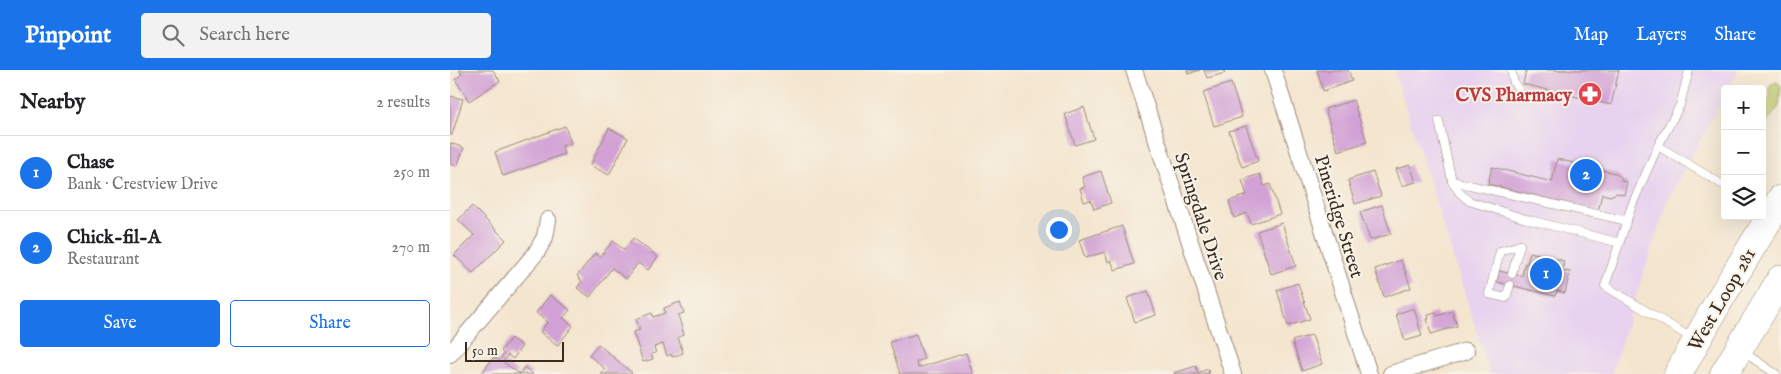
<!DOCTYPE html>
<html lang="en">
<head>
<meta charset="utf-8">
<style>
  :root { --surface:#fff; --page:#f2f2f2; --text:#202124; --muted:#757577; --line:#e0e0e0; --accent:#1a73e8 }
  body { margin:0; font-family:"IM FELL English",serif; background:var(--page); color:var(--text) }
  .controls { position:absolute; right:15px; top:15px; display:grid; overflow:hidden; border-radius:5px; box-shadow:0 5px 20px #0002 }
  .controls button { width:45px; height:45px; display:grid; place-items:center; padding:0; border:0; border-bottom:1px solid var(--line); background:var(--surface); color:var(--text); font:25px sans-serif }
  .scale { position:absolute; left:15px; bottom:12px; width:99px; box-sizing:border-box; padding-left:5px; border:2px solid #3b2a1e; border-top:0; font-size:14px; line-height:18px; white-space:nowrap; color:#3b2a1e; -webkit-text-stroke:4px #f7f3e8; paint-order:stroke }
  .you { position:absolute; left:608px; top:159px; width:18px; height:18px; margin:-12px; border:4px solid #fff; border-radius:50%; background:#1a73e8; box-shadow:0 0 0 8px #1a73e833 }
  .badge { display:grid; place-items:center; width:32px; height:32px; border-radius:50%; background:var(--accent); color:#fff; font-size:16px; font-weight:700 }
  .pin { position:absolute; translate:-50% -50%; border:2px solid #fff; box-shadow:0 1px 5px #0006 }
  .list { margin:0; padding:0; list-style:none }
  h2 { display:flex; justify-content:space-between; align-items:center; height:65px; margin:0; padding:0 20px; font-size:21px }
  h2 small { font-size:16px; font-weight:400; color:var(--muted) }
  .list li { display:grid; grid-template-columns:32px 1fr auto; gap:15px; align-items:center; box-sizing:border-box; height:75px; padding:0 20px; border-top:1px solid var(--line) }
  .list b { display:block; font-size:19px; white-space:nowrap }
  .list p { margin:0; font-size:16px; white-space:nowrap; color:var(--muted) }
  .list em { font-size:16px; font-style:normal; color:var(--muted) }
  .actions { display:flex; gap:10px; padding:15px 20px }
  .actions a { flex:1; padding:11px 0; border:1px solid var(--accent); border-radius:5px; text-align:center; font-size:18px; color:var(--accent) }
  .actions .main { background:var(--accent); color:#fff }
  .icon { flex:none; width:28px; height:28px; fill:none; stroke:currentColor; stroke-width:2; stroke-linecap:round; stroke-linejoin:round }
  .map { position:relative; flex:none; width:1331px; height:304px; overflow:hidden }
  header { display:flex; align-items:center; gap:30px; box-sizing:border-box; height:70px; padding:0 25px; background:var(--accent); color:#fff }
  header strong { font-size:24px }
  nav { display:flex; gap:28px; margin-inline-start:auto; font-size:18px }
  .search { width:350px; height:45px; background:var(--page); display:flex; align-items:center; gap:12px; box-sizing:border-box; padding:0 18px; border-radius:5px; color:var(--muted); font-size:19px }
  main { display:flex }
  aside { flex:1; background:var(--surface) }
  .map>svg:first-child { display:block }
  .built { fill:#e7d2ef }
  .green { fill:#bdca6c; stroke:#7c7a45 }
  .building { fill:#d2a2d6 }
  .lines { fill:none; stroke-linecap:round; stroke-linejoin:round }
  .lane-casing { stroke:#988876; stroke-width:9 }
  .street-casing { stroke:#988876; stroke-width:18 }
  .highway-casing { stroke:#988876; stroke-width:29 }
  .lane { stroke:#fff; stroke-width:8 }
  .street { stroke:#fff; stroke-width:16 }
  .highway { stroke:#fff; stroke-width:28 }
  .labels { text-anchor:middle; stroke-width:4; stroke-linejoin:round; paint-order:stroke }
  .health-label { font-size:19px; font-weight:bold; fill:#be3a42; stroke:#f7f3e8; text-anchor:end }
  .street-label { font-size:19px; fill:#3b2a1e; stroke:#f7f3e8 }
</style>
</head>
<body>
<header>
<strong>Pinpoint</strong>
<div class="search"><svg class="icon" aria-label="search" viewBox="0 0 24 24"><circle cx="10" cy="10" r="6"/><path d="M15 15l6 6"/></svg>Search here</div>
<nav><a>Map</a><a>Layers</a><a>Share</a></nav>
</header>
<main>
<aside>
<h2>Nearby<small>2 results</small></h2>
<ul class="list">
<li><span class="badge">1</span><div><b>Chase</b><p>Bank · Crestview Drive</p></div><em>250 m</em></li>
<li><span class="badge">2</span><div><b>Chick-fil-A</b><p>Restaurant</p></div><em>270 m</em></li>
</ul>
<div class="actions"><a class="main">Save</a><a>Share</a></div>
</aside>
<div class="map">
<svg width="1331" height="304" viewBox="0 0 1331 304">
  <rect width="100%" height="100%" fill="#f7f3e8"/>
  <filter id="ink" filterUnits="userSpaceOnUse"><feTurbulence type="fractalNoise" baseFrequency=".02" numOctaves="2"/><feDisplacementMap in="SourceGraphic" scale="10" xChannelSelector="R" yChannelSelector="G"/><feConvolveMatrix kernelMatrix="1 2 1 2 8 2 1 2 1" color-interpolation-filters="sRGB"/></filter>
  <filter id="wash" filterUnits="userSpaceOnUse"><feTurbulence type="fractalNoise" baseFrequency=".0096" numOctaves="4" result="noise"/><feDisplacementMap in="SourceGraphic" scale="20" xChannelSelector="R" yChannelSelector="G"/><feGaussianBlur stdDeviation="1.12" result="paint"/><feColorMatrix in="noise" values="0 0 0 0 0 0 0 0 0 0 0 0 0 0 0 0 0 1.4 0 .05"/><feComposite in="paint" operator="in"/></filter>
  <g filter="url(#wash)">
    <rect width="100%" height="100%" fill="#f4e5ce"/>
    <polygon class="built" points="944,0 1289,0 1278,19 1275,19 1275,25 1218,128 1161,304 1040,304"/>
    <polygon class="green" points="1327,12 1331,16 1329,36 1312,59 1312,36 1320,28 1320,15"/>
    <g id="blocks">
      <g class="building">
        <polygon points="9,0 43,0 50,11 19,31 5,9 12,4"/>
        <polygon points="737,0 750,0 738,4"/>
        <polygon points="754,0 774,0 775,3 757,8"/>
        <polygon points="867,0 898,0 902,11 873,21"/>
        <polygon points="1076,0 1169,0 1161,35 1073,14"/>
        <polygon points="781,13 792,47 764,56 753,22"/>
        <polygon points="0,26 13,29 2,65 0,65"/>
        <polygon points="903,30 917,72 888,81 875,39"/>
        <polygon points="634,37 644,69 625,75 615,44"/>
        <polygon points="115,56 121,73 112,76 114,84 53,106 45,82"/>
        <polygon points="796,56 808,91 792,97 779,61"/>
        <polygon points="159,58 178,68 159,105 140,95"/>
        <polygon points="0,73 14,78 7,96 0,94"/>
        <polygon points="1107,89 1165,103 1172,108 1171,111 1177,112 1174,125 1167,123 1160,126 1152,124 1148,141 1038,114 1042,97 1102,112"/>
        <polygon points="960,95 966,112 952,116 946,99"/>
        <polygon points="651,101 661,133 644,139 641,130 634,132 630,118 635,117 632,107"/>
        <polygon points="923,102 931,126 905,134 898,110"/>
        <polygon points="810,104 814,116 820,114 830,144 801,154 797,143 784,148 779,131 797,125 792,110"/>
        <polygon points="932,135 941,164 920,170 910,142"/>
        <polygon points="22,136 56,170 23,203 4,185 24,165 8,150"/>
        <polygon points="832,153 846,196 821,204 807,161"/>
        <polygon points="672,156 684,194 665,200 661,190 658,192 655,182 635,188 629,170"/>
        <polygon points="183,168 208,187 198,200 188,193 176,209 162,198 140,227 127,218 132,211 127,206 145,183 150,187 163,171 174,180"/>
        <polygon points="1080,182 1114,191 1112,201 1120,202 1115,223 1107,221 1105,226 1047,212 1049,201 1072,206 1075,193 1077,194"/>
        <polygon points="951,190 961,218 934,227 925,199"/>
        <polygon points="848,213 860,249 838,256 827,220"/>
        <polygon points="698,221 706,245 685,252 677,228"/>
        <polygon points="100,225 120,240 113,248 123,256 107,276 90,262 98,252 86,243"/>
        <polygon points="230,232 234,243 228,245 234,265 228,267 233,283 222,287 221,284 217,286 213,274 204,277 206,283 201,284 203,289 193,292 183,262 190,260 186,249 202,243 203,247 215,243 214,238"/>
        <polygon points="964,238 972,266 955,271 946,244"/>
        <polygon points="1002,241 1007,256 981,264 977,249 979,249 978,245 986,243 987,246"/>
        <polygon points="466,264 474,289 466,292 468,298 516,283 523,304 450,304 440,272"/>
        <polygon points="862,265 872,294 852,301 842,271"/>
        <polygon points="61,268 72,276 63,289 58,285 53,292 70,304 74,297 83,304 31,304 44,287 49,291 54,284 51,281"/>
        <polygon points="148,274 182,303 181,304 151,304 155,299 139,285"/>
        <polygon points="746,296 748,303 758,299 759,304 724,304 724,303"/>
      </g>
    </g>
  </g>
  <g filter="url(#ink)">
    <use href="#blocks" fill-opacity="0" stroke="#988876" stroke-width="1"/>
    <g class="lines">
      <g class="lane-casing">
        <g id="lane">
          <polyline points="1061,0 1064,13 1069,20"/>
          <polyline points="1239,0 1230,35 1208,76 1182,135 1155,216 1243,269"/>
          <polyline points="989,51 1002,111 1009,122 1019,131 1076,149 1170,173"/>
          <polyline points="1208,76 1275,116"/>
          <polyline points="1002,111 1177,151"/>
          <polyline points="1062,204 1070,175"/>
          <polyline points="1060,215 1056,228 1039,224 1050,181 1070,175"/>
          <polyline points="1292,281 1326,304"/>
        </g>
      </g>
      <g class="street-casing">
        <g id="street">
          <polyline points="684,0 783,304"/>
          <polyline points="823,0 919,304"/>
          <polyline points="0,284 86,183 95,167 98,150"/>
          <polyline points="941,304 1016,281"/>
        </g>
      </g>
      <g class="highway-casing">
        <g id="highway">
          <polyline points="1228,304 1270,229 1331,129"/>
          <polyline points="1274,304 1331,209"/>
        </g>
      </g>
      <use href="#lane" class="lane"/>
      <use href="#street" class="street"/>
      <use href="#highway" class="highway"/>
    </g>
  </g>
  <defs>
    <g id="pharmacy-disc" transform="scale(1.25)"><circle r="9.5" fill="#e0444e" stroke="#f7f3e8"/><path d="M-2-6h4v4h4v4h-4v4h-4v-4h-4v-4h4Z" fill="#fff"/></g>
  </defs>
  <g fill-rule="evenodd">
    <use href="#pharmacy-disc" x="1140" y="24"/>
  </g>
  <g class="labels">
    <g class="health-label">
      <text x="1122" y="31">CVS Pharmacy</text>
    </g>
    <g class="street-label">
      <text transform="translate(752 146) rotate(72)" y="7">Springdale Drive</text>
      <text transform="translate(890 146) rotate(73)" y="7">Pineridge Street</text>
      <text transform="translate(1271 229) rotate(-60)" y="7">West Loop 281</text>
    </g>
  </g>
</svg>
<div class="controls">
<button>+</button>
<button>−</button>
<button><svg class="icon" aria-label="layers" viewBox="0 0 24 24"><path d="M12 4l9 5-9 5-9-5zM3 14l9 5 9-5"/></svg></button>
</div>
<div class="scale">50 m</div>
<div class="you"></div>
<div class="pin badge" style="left:1096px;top:204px">1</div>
<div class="pin badge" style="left:1136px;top:105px">2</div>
</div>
</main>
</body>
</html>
